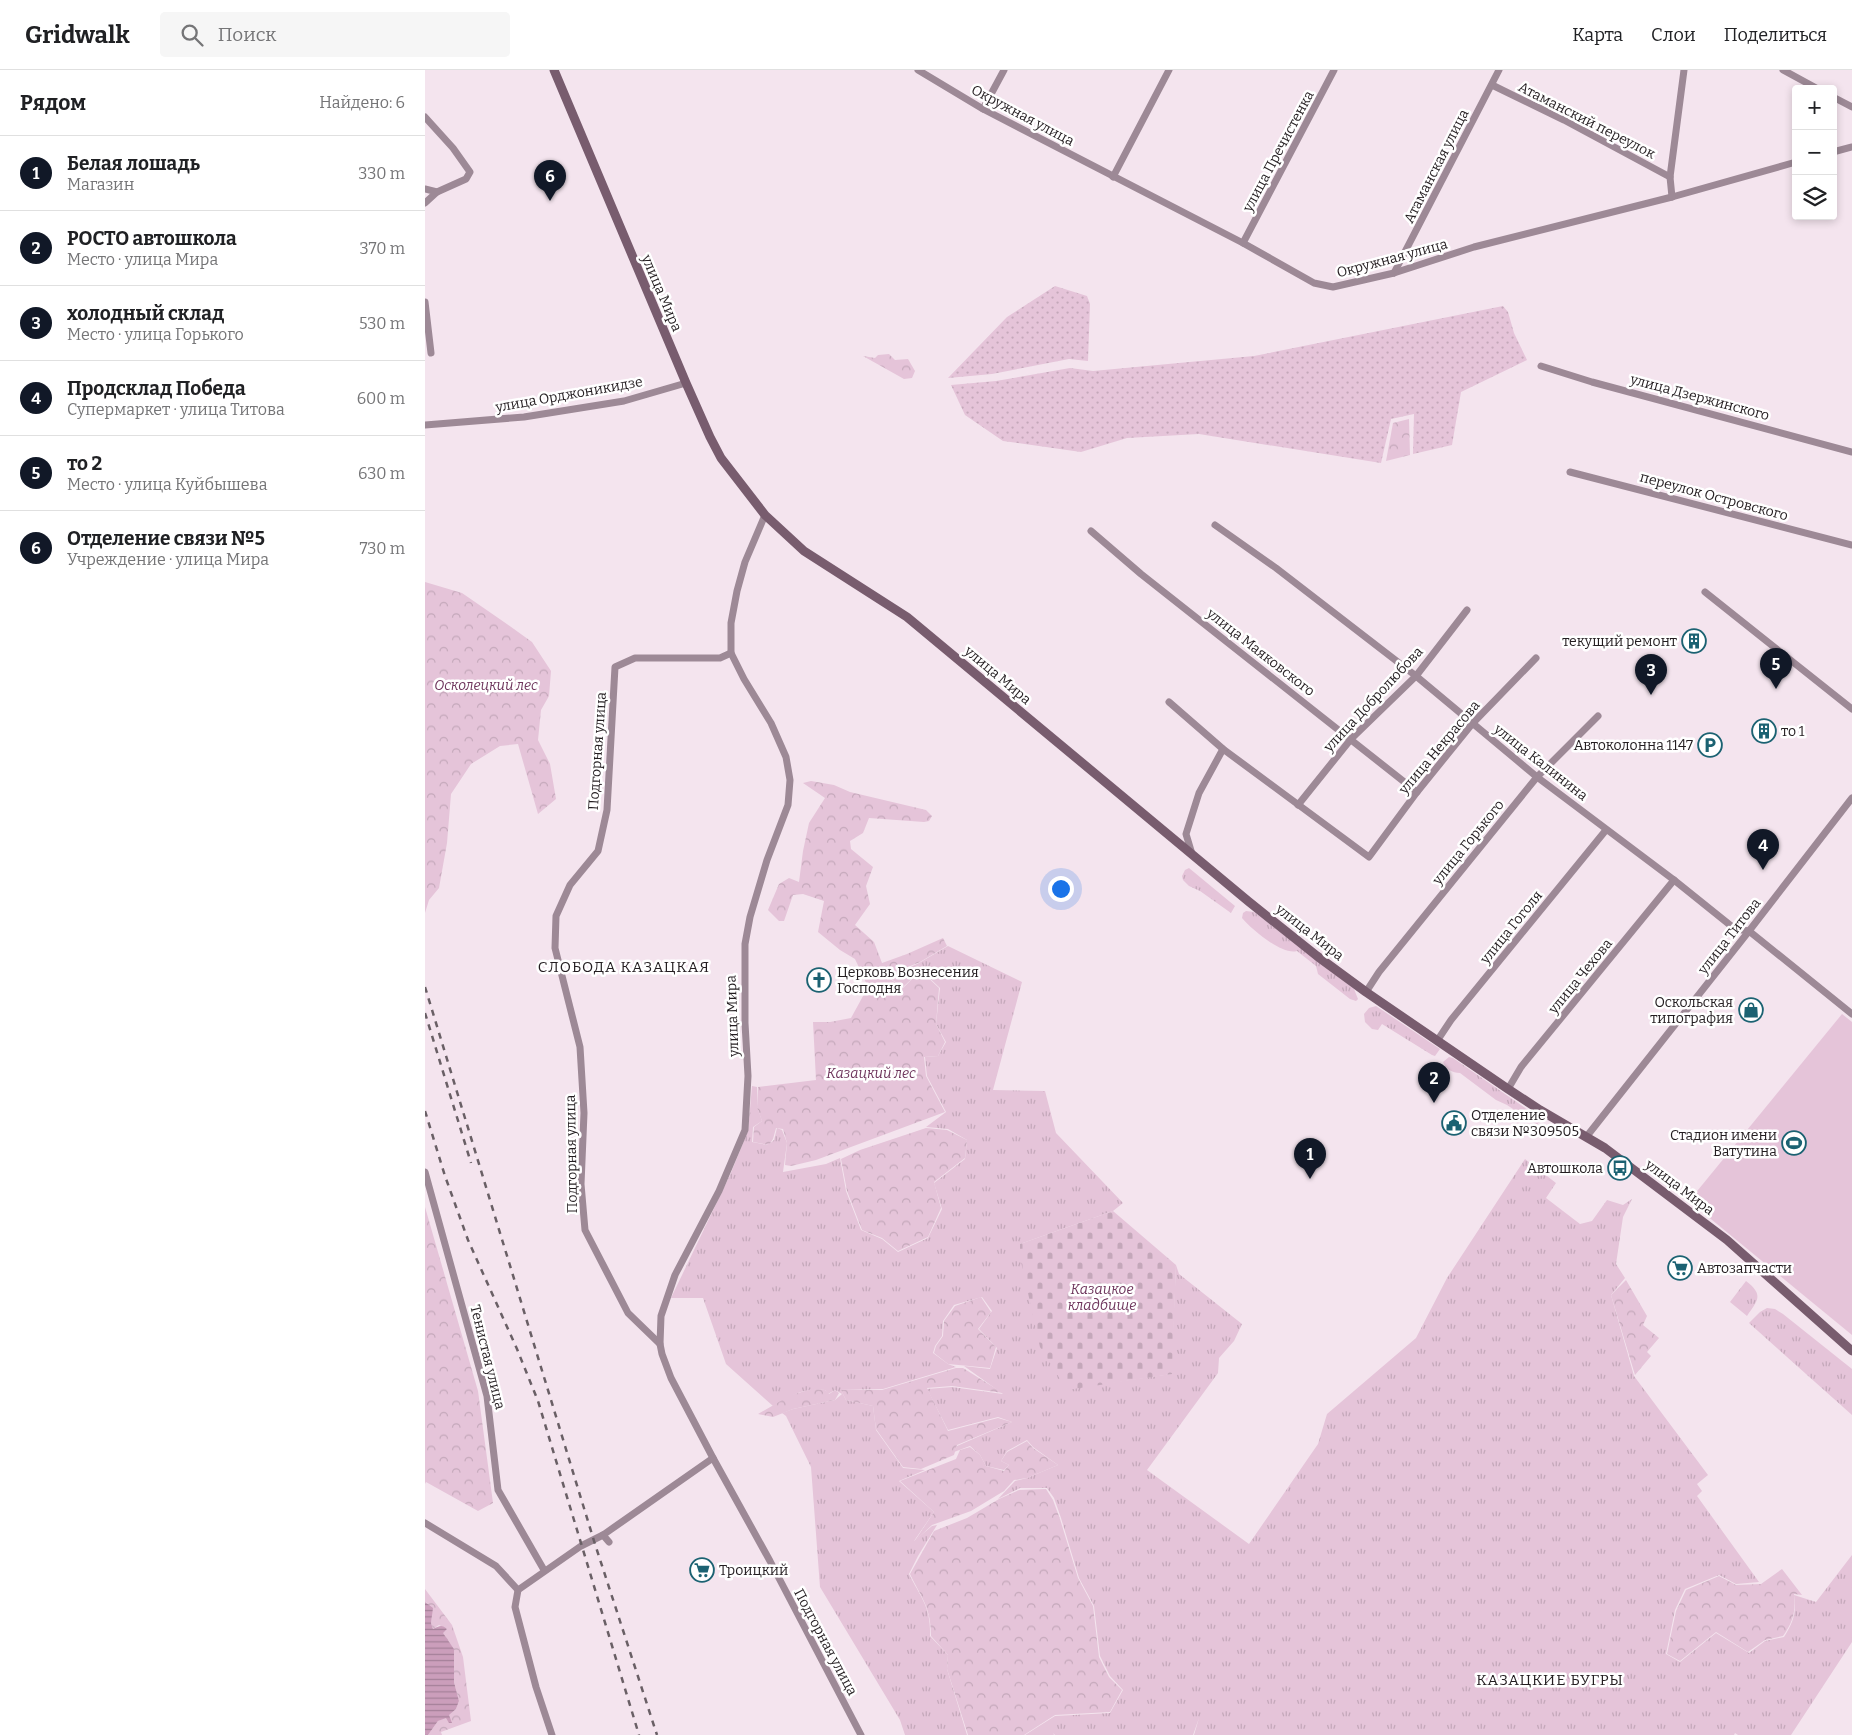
<!DOCTYPE html>
<html lang="ru">
<head>
<meta charset="utf-8">
<style>
  :root { --surface:#fff; --page:#f6f6f6; --text:#202124; --muted:#757577; --line:#e0e0e0; --accent:#111827 }
  body { margin:0; font-family:Bitter,serif; background:var(--page); color:var(--text) }
  .controls { position:absolute; right:15px; top:15px; display:grid; overflow:hidden; border-radius:5px; box-shadow:0 2px 8px #0003 }
  .controls button { width:45px; height:45px; display:grid; place-items:center; padding:0; border:0; border-bottom:1px solid var(--line); background:var(--surface); color:var(--text); font:25px sans-serif }
  .you { position:absolute; left:635px; top:818px; width:18px; height:18px; margin:-12px; border:4px solid #fff; border-radius:50%; background:#1a73e8; box-shadow:0 0 0 8px #1a73e833 }
  .badge { display:grid; place-items:center; width:32px; height:32px; border-radius:50%; background:var(--accent); color:#fff; font-size:16px; font-weight:700 }
  .pin { position:absolute; translate:-50% -41px; filter:drop-shadow(0 1px 2px #0008) }
  .pin::after { content:''; position:absolute; top:26px; width:18px; height:15px; background:inherit; clip-path:polygon(0 0,100% 0,50% 100%) }
  .list { margin:0; padding:0; list-style:none }
  h2 { display:flex; justify-content:space-between; align-items:center; height:65px; margin:0; padding:0 20px; font-size:21px }
  h2 small { font-size:16px; font-weight:400; color:var(--muted) }
  .list li { display:grid; grid-template-columns:32px 1fr auto; gap:15px; align-items:center; box-sizing:border-box; height:75px; padding:0 20px; border-top:1px solid var(--line) }
  .list b { display:block; font-size:19px; white-space:nowrap }
  .list p { margin:0; font-size:16px; white-space:nowrap; color:var(--muted) }
  .list em { font-size:16px; font-style:normal; color:var(--muted) }
  .icon { flex:none; width:28px; height:28px; fill:none; stroke:currentColor; stroke-width:2; stroke-linecap:round; stroke-linejoin:round }
  .map { position:relative; flex:none; width:1427px; height:1665px; overflow:hidden }
  header { display:flex; align-items:center; gap:30px; box-sizing:border-box; height:70px; padding:0 25px; background:var(--surface); border-bottom:1px solid var(--line) }
  header strong { font-size:24px }
  nav { display:flex; gap:28px; margin-inline-start:auto; font-size:18px }
  .search { width:350px; height:45px; background:var(--page); display:flex; align-items:center; gap:12px; box-sizing:border-box; padding:0 18px; border-radius:5px; color:var(--muted); font-size:19px }
  main { display:flex }
  aside { flex:1; background:var(--surface) }
  .map>svg:first-child { display:block }
  .grass { fill:url(#grass-tufts) }
  .forest { fill:url(#forest-crowns) }
  .cemetery { fill:url(#cemetery-stones) }
  .park { fill:url(#park-dots) }
  .pitch { fill:#e5c4d9 }
  .water { fill:url(#water-rules) }
  .lines { fill:none; stroke-linecap:round; stroke-linejoin:round }
  .street { stroke:#9d8996; stroke-width:7 }
  .secondary { stroke:#785c6e; stroke-width:9 }
  .rail { stroke:#695f65; stroke-width:2.5; stroke-dasharray:6 6; stroke-linecap:butt }
  .labels { text-anchor:middle; stroke-width:5; stroke-linejoin:round; paint-order:stroke }
  .street-label { font-size:14px; fill:#231d20; stroke:#fff }
  .poi-label { font-size:14px; fill:#231d20; stroke:#fff; text-anchor:end }
  .park-label { font-size:14px; font-style:italic; fill:#6f365d; stroke:#fff }
  .neighbourhood-label { font-size:15px; letter-spacing:1px; fill:#231d20; stroke:#fff }
</style>
</head>
<body>
<header>
<strong>Gridwalk</strong>
<div class="search"><svg class="icon" aria-label="search" viewBox="0 0 24 24"><circle cx="10" cy="10" r="6"/><path d="M15 15l6 6"/></svg>Поиск</div>
<nav><a>Карта</a><a>Слои</a><a>Поделиться</a></nav>
</header>
<main>
<aside>
<h2>Рядом<small>Найдено: 6</small></h2>
<ul class="list">
<li><span class="badge">1</span><div><b>Белая лошадь</b><p>Магазин</p></div><em>330 m</em></li>
<li><span class="badge">2</span><div><b>РОСТО автошкола</b><p>Место · улица Мира</p></div><em>370 m</em></li>
<li><span class="badge">3</span><div><b>холодный склад</b><p>Место · улица Горького</p></div><em>530 m</em></li>
<li><span class="badge">4</span><div><b>Продсклад Победа</b><p>Супермаркет · улица Титова</p></div><em>600 m</em></li>
<li><span class="badge">5</span><div><b>то 2</b><p>Место · улица Куйбышева</p></div><em>630 m</em></li>
<li><span class="badge">6</span><div><b>Отделение связи №5</b><p>Учреждение · улица Мира</p></div><em>730 m</em></li>
</ul>
</aside>
<div class="map">
<svg width="1427" height="1665" viewBox="0 0 1427 1665">
  <defs>
    <pattern id="grass-tufts" width="24" height="20" patternUnits="userSpaceOnUse" patternTransform="scale(1.25)"><rect width="24" height="20" fill="#e5c4d9"/><path d="M3 7l-1-3M5 7V3M7 7l1-3M15 17l-1-3M17 17v-4M19 17l1-3" fill="none" stroke="#c4a8ba"/></pattern>
    <pattern id="forest-crowns" width="20" height="18" patternUnits="userSpaceOnUse" patternTransform="scale(1.25)"><rect width="20" height="18" fill="#e5c4d9"/><path d="M2 6a3 3 0 1 1 6 0M12 15a3 3 0 1 1 6 0" fill="none" stroke="#c4a8ba"/></pattern>
    <pattern id="cemetery-stones" width="16" height="16" patternUnits="userSpaceOnUse" patternTransform="scale(1.25)"><rect width="16" height="16" fill="#e5c4d9"/><path d="M2 7V4a2 2 0 0 1 4 0v3zM10 15v-3a2 2 0 0 1 4 0v3z" fill="#c4a8ba"/></pattern>
    <pattern id="park-dots" width="8" height="8" patternUnits="userSpaceOnUse" patternTransform="scale(1.25)"><rect width="8" height="8" fill="#e5c4d9"/><path d="M2 2h.1M6 6h.1" fill="none" stroke="#c4a8ba" stroke-width="1.8" stroke-linecap="round"/></pattern>
    <pattern id="water-rules" width="6" height="5" patternUnits="userSpaceOnUse" patternTransform="scale(1.25)"><rect width="6" height="5" fill="#cb9ebb"/><path d="M0 2.5h6" fill="none" stroke="#a48098"/></pattern>
  </defs>
  <rect width="100%" height="100%" fill="#f4e4ee"/>
  <g class="grass">
    <polygon points="764,798 810,836 806,843 775,821 764,816 758,810 757,806 760,800"/>
    <path d="M821 841 829 842 929 919 933 929 931 931 925 929 893 904 891 896 872 881C858 886 826 859 817 848L818 843Z"/>
    <path d="M523 876 597 912 568 1020 620 1021 631 1063 698 1133 688 1141 595 1174 642 1319 746 1304 751 1195 754 1204 817 1254 809 1271 794 1288 793 1303 722 1400 824 1474 893 1374 902 1344 991 1268 1022 1208 1100 1089 1131 1113 1121 1128 1155 1154 1167 1151 1182 1130 1198 1135 1207 1129 1198 1147 1191 1194 1200 1208 1186 1225 1209 1306 1283 1405 1272 1414 1277 1421 1272 1426 1334 1512 1311 1514 1294 1505 1260 1519 1250 1540 1241 1584 1255 1592 1291 1563 1324 1583 1340 1571 1359 1567C1368 1553 1372 1542 1369 1525L1391 1532 1427 1485V1572L1366 1665H1313L1310 1663 1309 1665H769L774 1648 768 1665H630L628 1663 629 1665H600L630 1646 685 1643 698 1620 685 1606 675 1586 669 1536 654 1508 636 1448 629 1428 622 1418H595L573 1429 590 1411 602 1408 633 1395 608 1377 602 1370 582 1381 576 1391 584 1395 579 1400 561 1396 555 1385 545 1376 529 1382 532 1376 587 1352 573 1347 523 1360 502 1319 527 1317 578 1324 539 1296 565 1299 572 1278 554 1259 567 1241 557 1227 529 1235 518 1251 517 1266 510 1276 508 1283 523 1294 531 1297 458 1319 416 1320 421 1330 448 1336 451 1360 478 1398 500 1400 474 1411 509 1442 489 1471 507 1456 512 1455 493 1486 484 1504C496 1528 506 1537 505 1566L523 1585 522 1599 542 1665H480L475 1650 395 1517 386 1397 361 1346 357 1343 368 1339 410 1330 417 1324 410 1320 403 1324 400 1320C376 1318 368 1325 348 1336L301 1294 278 1228H246L305 1105 323 1061 327 1016 332 1017V1036L337 1051 328 1057 327 1072 343 1075 349 1070 352 1058 357 1060 362 1073 358 1102 401 1094 415 1088 421 1121 436 1160 457 1169 473 1182 503 1168 517 1139 509 1113 540 1089 542 1070 523 1059 501 1057 521 1042 502 1006 500 987 513 986 521 972 511 954 515 918 498 902 491 905 478 917 463 907 494 893Z"/>
    <polygon points="951,936 1015,979 1010,986 1007,985 957,954 953,960 947,959 940,952 939,944 944,938"/>
    <path d="M1024 987 1028 988 1116 1049 1112 1055 1082 1035 1071 1030 1035 1003C1027 1003 1021 999 1018 992Z"/>
    <path d="M1321 1211C1339 1225 1333 1230 1322 1246L1305 1232Z"/>
    <polygon points="1342,1238 1350,1239 1358,1244 1427,1299 1427,1345 1324,1253 1335,1242"/>
  </g>
  <g class="forest">
    <polygon points="464,284 470,290 483,289 490,301 487,308 479,309 438,286 450,288 453,285"/>
    <polygon points="984,349 985,385 961,391 968,353"/>
    <polygon points="0,512 37,523 79,552 107,572 126,601 124,626 116,640 113,670 125,694 131,729 113,744 93,674 75,676 46,694 26,724 22,773 14,818 4,830 0,843"/>
    <polygon points="386,711 409,715 425,722 501,740 507,746 504,751 499,752 444,748 438,763 425,771 426,779 448,797 441,816 445,834 430,855 449,872 457,893 482,884 518,868 522,876 495,892 461,906 478,918 491,905 498,903 514,918 511,954 520,972 513,986 499,987 501,1006 520,1042 391,1090 366,1096 360,1095 362,1073 358,1059 351,1058 348,1069 344,1075 328,1072 329,1057 337,1051 332,1037 333,1017 391,1010 388,952 405,952 426,948 443,917 430,889 415,880 393,862 399,831 378,824 368,825 359,851 354,851 343,840 354,814 364,808 374,812 378,781 384,753 400,728 378,713"/>
    <polygon points="501,1058 522,1060 542,1070 540,1088 509,1112 516,1138 503,1167 473,1181 457,1168 437,1160 422,1121 416,1089 435,1080"/>
    <polygon points="0,1137 53,1321 68,1433 53,1441 1,1412 0,1414"/>
    <polygon points="1201,1210 1222,1246 1218,1255 1234,1268 1222,1282 1226,1286 1210,1305 1186,1225"/>
    <polygon points="556,1227 566,1242 553,1259 571,1277 565,1298 523,1294 509,1283 511,1276 518,1266 519,1251 530,1236"/>
    <polygon points="531,1298 538,1298 578,1323 527,1316 502,1318 523,1361 573,1348 587,1352 532,1375 529,1385 496,1399 478,1397 451,1359 448,1336 421,1330 416,1320 457,1320"/>
    <polygon points="387,1319 400,1320 404,1324 410,1320 414,1323 410,1330 368,1339 348,1347 333,1344 366,1325"/>
    <polygon points="602,1371 608,1378 633,1395 602,1408 589,1410 579,1421 546,1441 507,1455 489,1472 509,1442 475,1411 531,1389 535,1380 545,1377 555,1385 561,1396 579,1401 584,1395 576,1391 582,1382"/>
    <path d="M621 1419 628 1430 635 1449 653 1508 668 1536 674 1587 684 1607 697 1620 685 1642 630 1645 599 1665H543L522 1599 523 1585 506 1566C506 1537 497 1529 485 1504L509 1461 542 1448 574 1429 594 1420Z"/>
    <path d="M1357 1499 1377 1525 1369 1524C1371 1541 1368 1552 1358 1566L1340 1570 1323 1582 1291 1562 1255 1591 1242 1584 1251 1541 1261 1520 1294 1506 1311 1515 1336 1514Z"/>
    <polygon points="0,1519 27,1555 38,1587 46,1651 16,1662 17,1665 3,1665 13,1651 21,1647 31,1639 34,1631 29,1612 29,1579 17,1563 22,1559 14,1555 8,1559 6,1553 7,1544 2,1533 0,1532"/>
  </g>
  <polygon class="cemetery" points="688,1141 751,1195 747,1304 642,1320 615,1277 595,1187 595,1174"/>
  <g class="park">
    <polygon points="630,216 662,226 665,234 663,291 644,289 567,304 523,308 582,247"/>
    <polygon points="1078,236 1083,242 1089,263 1102,290 1036,322 1027,375 988,384 989,344 966,349 956,393 774,364 702,368 656,382 578,371 540,345 526,315 571,311 645,298 668,301 829,286"/>
  </g>
  <polygon class="pitch" points="1417,944 1427,952 1427,1265 1264,1131"/>
  <path class="water" d="M0 1532 8 1538 6 1553 8 1559C14 1556 17 1554 22 1559L18 1563 29 1579V1612L34 1631 31 1639 24 1645 27 1653H24L21 1648 13 1651 3 1665H0Z"/>
  <g class="lines">
    <g class="street">
      <polyline points="493,0 558,39 818,173 889,213 908,217 969,203 1049,177 1247,127 1371,92"/>
      <polyline points="1358,0 1393,19"/>
      <polyline points="1067,15 1139,50 1245,107"/>
      <polyline points="1408,27 1427,37"/>
      <polyline points="558,39 579,0"/>
      <polyline points="0,47 28,78 45,102 41,109 12,122"/>
      <polyline points="1408,82 1427,77"/>
      <polyline points="688,107 744,0"/>
      <polyline points="0,119 12,122 0,133"/>
      <polyline points="1247,127 1245,107 1259,0"/>
      <polyline points="818,173 909,0"/>
      <polyline points="969,203 1074,0"/>
      <polyline points="0,232 6,283"/>
      <polyline points="1116,296 1167,312 1427,382"/>
      <polyline points="0,355 99,347 199,331 261,313"/>
      <polyline points="1145,402 1427,475"/>
      <polyline points="790,455 851,498 991,606 1112,707 1249,810 1310,859 1324,861 1427,944"/>
      <polyline points="666,461 716,504 992,722"/>
      <polyline points="1280,522 1427,639"/>
      <polyline points="306,583 295,588 210,588 190,597 182,740 173,781 145,815 131,846 130,878 155,977 159,1043 156,1114 160,1160 203,1243 235,1274 237,1284 246,1308 288,1388 345,1491 436,1665"/>
      <polyline points="744,632 798,679 944,787 992,722 1047,654 1111,588"/>
      <polyline points="873,735 926,669 991,606 1042,540"/>
      <polyline points="767,784 761,764 774,723 798,679"/>
      <polyline points="941,922 954,902 1112,707 1173,646"/>
      <polyline points="1012,971 1026,950 1181,760"/>
      <polyline points="1083,1019 1096,997 1249,810"/>
      <polyline points="1162,1066 1324,861 1427,728"/>
      <polyline points="0,1102 62,1326 73,1420 119,1500"/>
      <polyline points="235,1274 236,1246 250,1205 294,1121 320,1060 323,1006 320,953 320,874 325,847 342,790 363,735 365,710 361,687 346,653 319,609 306,583 306,553 312,521 320,492 340,445"/>
      <polyline points="0,1453 71,1496 93,1520"/>
      <polyline points="178,1465 184,1472"/>
      <polyline points="127,1665 111,1617 90,1537 93,1520 156,1476 178,1465 288,1388"/>
    </g>
    <polyline class="secondary" points="129,0 261,313 285,367 296,388 340,445 379,481 482,547 823,831 892,886 941,922 1083,1019 1115,1040 1180,1078 1302,1170 1427,1281"/>
    <g class="rail">
      <polyline points="0,917 169,1471 232,1665"/>
      <polyline points="0,943 46,1093"/>
      <polyline points="0,1041 20,1106 43,1170 92,1279 113,1331 214,1665"/>
    </g>
  </g>
  <defs>
    <g id="building-ring" transform="scale(1.25)"><circle r="9.5" fill="#fff" stroke="#1b6272" stroke-width="1.5"/><path d="M-4-6H4V6H1V3H-1V6H-4ZM-2.5-4.3h1.7v1.8h-1.7ZM.8-4.3h1.7v1.8H.8ZM-2.5-1h1.7V.8h-1.7ZM.8-1h1.7V.8H.8Z" fill="#1b6272"/></g>
    <g id="parking-ring" transform="scale(1.25)"><circle r="9.5" fill="#fff" stroke="#1b6272" stroke-width="1.5"/><path d="M-3.5-5.5H1a3.5 3.5 0 0 1 0 7H-1V5.5H-3.5ZM-1-3.4V-.6H.8a1.4 1.4 0 0 0 0-2.8Z" fill="#1b6272"/></g>
    <g id="church-ring" transform="scale(1.25)"><circle r="9.5" fill="#fff" stroke="#1b6272" stroke-width="1.5"/><path d="M-1.2-6h2.4v3.5h3.3v2.4h-3.3V6h-2.4V-.1h-3.3v-2.4h3.3Z" fill="#1b6272"/></g>
    <g id="shop-ring" transform="scale(1.25)"><circle r="9.5" fill="#fff" stroke="#1b6272" stroke-width="1.5"/><path d="M-5-2.5h2.3a2.7 3.5 0 0 1 5.4 0H5L5.5 6h-11ZM-1.5-2.5h3a1.5 2.3 0 0 0-3 0Z" fill="#1b6272"/></g>
    <g id="civic-ring" transform="scale(1.25)"><circle r="9.5" fill="#fff" stroke="#1b6272" stroke-width="1.5"/><path d="M-.6-6.5H3V-4.5H.6V-3L4-1V1h2V6H-6V1h2V-1L-.6-3ZM-1.2 2.5V6h2.4V2.5Z" fill="#1b6272"/></g>
    <g id="stadium-ring" transform="scale(1.25)"><circle r="9.5" fill="#fff" stroke="#1b6272" stroke-width="1.5"/><path d="M0-5a6.5 5 0 1 0 0 10a6.5 5 0 1 0 0-10ZM-3.5-1.8h7v3.6h-7Z" fill="#1b6272"/></g>
    <g id="bus-ring" transform="scale(1.25)"><circle r="9.5" fill="#fff" stroke="#1b6272" stroke-width="1.5"/><path d="M-5-6H5V4H4V6H2V4H-2V6H-4V4H-5ZM-3.5-4V0h7V-4ZM-3.5 1.2v1.5H-2V1.2ZM2 1.2v1.5H3.5V1.2Z" fill="#1b6272"/></g>
    <g id="supermarket-ring" transform="scale(1.25)"><circle r="9.5" fill="#fff" stroke="#1b6272" stroke-width="1.5"/><path d="M-6-5.5h2.5l.6 2H6L4.5 2H-2.5L-4.4-4H-6ZM-1.5 3.2a1.3 1.3 0 1 0 .1 0ZM3 3.2a1.3 1.3 0 1 0 .1 0Z" fill="#1b6272"/></g>
  </defs>
  <g fill-rule="evenodd">
    <use href="#building-ring" x="1269" y="571"/>
    <use href="#building-ring" x="1339" y="661"/>
    <use href="#parking-ring" x="1285" y="675"/>
    <use href="#church-ring" x="394" y="910"/>
    <use href="#shop-ring" x="1326" y="940"/>
    <use href="#civic-ring" x="1029" y="1053"/>
    <use href="#stadium-ring" x="1369" y="1073"/>
    <use href="#bus-ring" x="1195" y="1098"/>
    <use href="#supermarket-ring" x="1255" y="1198"/>
    <use href="#supermarket-ring" x="277" y="1500"/>
  </g>
  <g class="labels">
    <g class="street-label">
      <text transform="translate(598 45) rotate(28)" y="5">Окружная улица</text>
      <text transform="translate(1162 50) rotate(27)" y="5">Атаманский переулок</text>
      <text transform="translate(853 81) rotate(-62)" y="5">улица Пречистенка</text>
      <text transform="translate(1011 96) rotate(-63)" y="5">Атаманская улица</text>
      <text transform="translate(967 188) rotate(-15)" y="5">Окружная улица</text>
      <text transform="translate(237 223) rotate(67)" y="5">улица Мира</text>
      <text transform="translate(144 324) rotate(-10)" y="5">улица Орджоникидзе</text>
      <text transform="translate(1275 327) rotate(15)" y="5">улица Дзержинского</text>
      <text transform="translate(1289 426) rotate(15)" y="5">переулок Островского</text>
      <text transform="translate(836 582) rotate(38)" y="5">улица Маяковского</text>
      <text transform="translate(573 605) rotate(40)" y="5">улица Мира</text>
      <text transform="translate(948 629) rotate(-47)" y="5">улица Добролюбова</text>
      <text transform="translate(1014 677) rotate(-50)" y="5">улица Некрасова</text>
      <text transform="translate(172 681) rotate(-86)" y="5">Подгорная улица</text>
      <text transform="translate(1116 692) rotate(38)" y="5">улица Калинина</text>
      <text transform="translate(1043 772) rotate(-51)" y="5">улица Горького</text>
      <text transform="translate(1086 857) rotate(-51)" y="5">улица Гоголя</text>
      <text transform="translate(885 862) rotate(38)" y="5">улица Мира</text>
      <text transform="translate(1304 866) rotate(-52)" y="5">улица Титова</text>
      <text transform="translate(1155 906) rotate(-51)" y="5">улица Чехова</text>
      <text transform="translate(307 946) rotate(-92)" y="5">улица Мира</text>
      <text transform="translate(146 1084) rotate(-91)" y="5">Подгорная улица</text>
      <text transform="translate(1255 1117) rotate(37)" y="5">улица Мира</text>
      <text transform="translate(63 1287) rotate(76)" y="5">Тенистая улица</text>
      <text transform="translate(401 1572) rotate(62)" y="5">Подгорная улица</text>
    </g>
    <g class="poi-label">
      <text x="1252" y="576">текущий ремонт</text>
      <text x="1356" y="666" text-anchor="start">то 1</text>
      <text x="1268" y="680">Автоколонна 1147</text>
      <text x="412" y="907" text-anchor="start">Церковь Вознесения<tspan x="412" dy="16">Господня</tspan></text>
      <text x="1308" y="937">Оскольская<tspan x="1308" dy="16">типография</tspan></text>
      <text x="1046" y="1050" text-anchor="start">Отделение<tspan x="1046" dy="16">связи №309505</tspan></text>
      <text x="1352" y="1070">Стадион имени<tspan x="1352" dy="16">Ватутина</tspan></text>
      <text x="1178" y="1103">Автошкола</text>
      <text x="1272" y="1203" text-anchor="start">Автозапчасти</text>
      <text x="294" y="1505" text-anchor="start">Троицкий</text>
    </g>
    <g class="park-label">
      <text x="61" y="620">Осколецкий лес</text>
      <text x="446" y="1008">Казацкий лес</text>
      <text x="677" y="1224">Казацкое<tspan x="677" dy="16">кладбище</tspan></text>
    </g>
    <g class="neighbourhood-label">
      <text x="199" y="902">СЛОБОДА КАЗАЦКАЯ</text>
      <text x="1125" y="1615">КАЗАЦКИЕ БУГРЫ</text>
    </g>
  </g>
</svg>
<div class="controls">
<button>+</button>
<button>−</button>
<button><svg class="icon" aria-label="layers" viewBox="0 0 24 24"><path d="M12 4l9 5-9 5-9-5zM3 14l9 5 9-5"/></svg></button>
</div>
<div class="you"></div>
<div class="pin badge" style="left:885px;top:1109px">1</div>
<div class="pin badge" style="left:1009px;top:1033px">2</div>
<div class="pin badge" style="left:1226px;top:625px">3</div>
<div class="pin badge" style="left:1338px;top:800px">4</div>
<div class="pin badge" style="left:1351px;top:619px">5</div>
<div class="pin badge" style="left:125px;top:131px">6</div>
</div>
</main>
</body>
</html>
